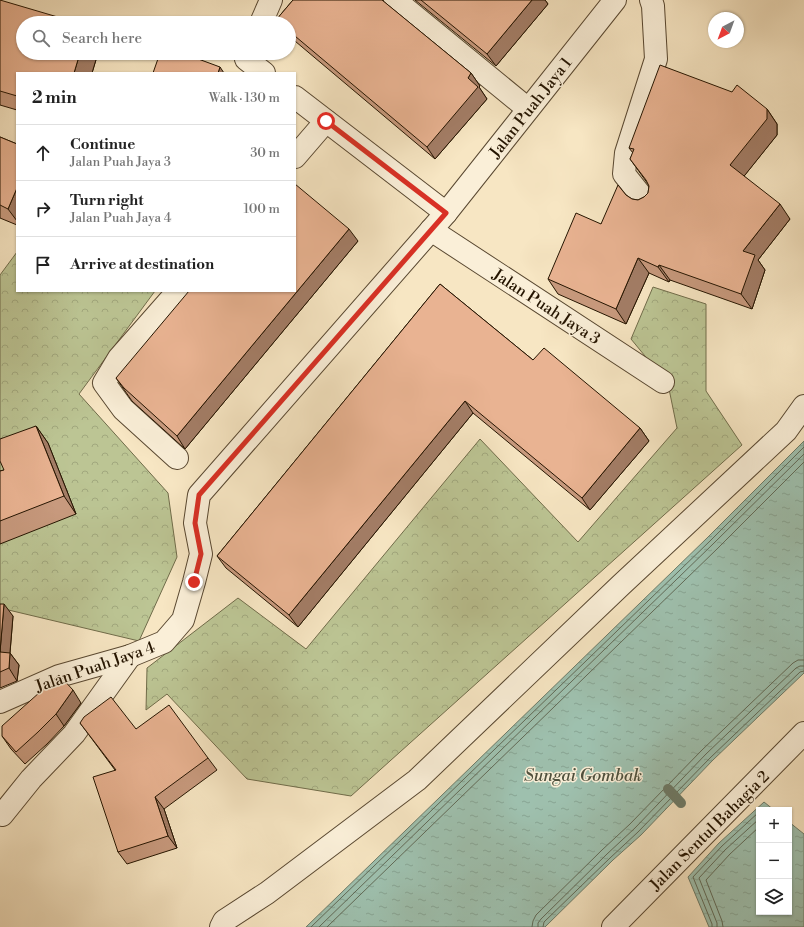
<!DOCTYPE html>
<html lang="en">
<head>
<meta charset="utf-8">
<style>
  :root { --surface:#fff; --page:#f6f6f6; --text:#222; --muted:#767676; --line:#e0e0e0 }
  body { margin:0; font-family:"Libre Bodoni",serif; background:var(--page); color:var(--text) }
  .controls { position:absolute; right:12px; bottom:12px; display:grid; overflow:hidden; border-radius:0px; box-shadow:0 1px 3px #0004 }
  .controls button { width:36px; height:36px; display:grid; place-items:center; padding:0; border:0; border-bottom:1px solid var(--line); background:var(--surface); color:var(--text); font:20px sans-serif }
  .compass { position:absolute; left:708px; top:12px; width:36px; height:36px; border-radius:50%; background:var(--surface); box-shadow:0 1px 3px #0004; rotate:221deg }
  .stop { position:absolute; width:12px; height:12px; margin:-9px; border:3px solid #d93025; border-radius:50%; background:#fff }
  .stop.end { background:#d93025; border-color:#fff; box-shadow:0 1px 4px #0008 }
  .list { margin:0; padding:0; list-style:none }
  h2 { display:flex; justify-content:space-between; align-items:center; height:52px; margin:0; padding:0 16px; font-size:17px }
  h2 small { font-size:13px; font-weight:400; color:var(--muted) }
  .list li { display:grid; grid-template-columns:26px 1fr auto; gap:12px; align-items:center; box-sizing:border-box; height:56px; padding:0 16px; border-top:1px solid var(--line) }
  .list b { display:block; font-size:15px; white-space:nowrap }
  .list p { margin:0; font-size:13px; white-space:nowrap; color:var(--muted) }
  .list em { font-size:13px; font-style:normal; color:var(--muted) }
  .icon { flex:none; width:22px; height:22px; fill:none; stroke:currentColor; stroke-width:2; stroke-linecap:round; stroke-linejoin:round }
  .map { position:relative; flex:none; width:804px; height:927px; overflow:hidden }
  .search { position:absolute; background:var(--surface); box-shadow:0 1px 3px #0004; left:16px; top:16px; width:280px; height:44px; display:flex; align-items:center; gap:10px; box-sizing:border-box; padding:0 14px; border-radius:22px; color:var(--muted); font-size:15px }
  .panel { position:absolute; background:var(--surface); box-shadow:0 1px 3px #0004; left:16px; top:72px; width:280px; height:220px; border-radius:0px }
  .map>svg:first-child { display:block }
  .forest { fill:url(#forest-crowns); stroke:#706c4a }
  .water { fill:url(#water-ripples); stroke:#6d7b68 }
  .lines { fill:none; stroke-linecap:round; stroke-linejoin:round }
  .shore { stroke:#616a57; stroke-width:1 }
  .stream { stroke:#6d7b68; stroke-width:10 }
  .minor-casing { stroke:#594831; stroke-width:24 }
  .minor { stroke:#faefd8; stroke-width:22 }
  .wall { fill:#c89a7e; stroke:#241400 }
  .shaded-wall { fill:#a37d66; stroke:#241400 }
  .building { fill:#e9b392; stroke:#241400 }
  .route { stroke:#d93025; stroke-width:5 }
  .labels { text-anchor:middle; stroke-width:3; stroke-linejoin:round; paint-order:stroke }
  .street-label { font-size:16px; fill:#241400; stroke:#faefd8 }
  .water-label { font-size:17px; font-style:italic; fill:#4f503d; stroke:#faefd8 }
</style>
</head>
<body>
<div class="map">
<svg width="804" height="927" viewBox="0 0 804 927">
  <defs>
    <pattern id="forest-crowns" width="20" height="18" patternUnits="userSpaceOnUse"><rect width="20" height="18" fill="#bcc594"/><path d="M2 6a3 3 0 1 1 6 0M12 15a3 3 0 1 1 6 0" fill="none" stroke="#a1a87e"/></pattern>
    <pattern id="water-ripples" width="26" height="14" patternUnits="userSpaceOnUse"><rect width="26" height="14" fill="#9ec0ae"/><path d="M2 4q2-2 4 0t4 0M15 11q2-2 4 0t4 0" fill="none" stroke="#88a494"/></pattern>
  </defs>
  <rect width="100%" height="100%" fill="#f7e6c3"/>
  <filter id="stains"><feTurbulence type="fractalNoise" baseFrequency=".005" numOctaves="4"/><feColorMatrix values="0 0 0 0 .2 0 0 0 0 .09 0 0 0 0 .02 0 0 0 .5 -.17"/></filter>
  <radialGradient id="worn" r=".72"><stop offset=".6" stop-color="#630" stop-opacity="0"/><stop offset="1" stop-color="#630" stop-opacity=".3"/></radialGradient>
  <g class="forest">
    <polygon points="17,252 17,291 155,291 79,394 168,493 177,557 139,641 0,608 0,275"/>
    <polygon points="653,287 706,304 706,391 742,445 351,796 247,779 167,694 146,710 147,668 238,598 306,649 480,439 578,542 677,428 668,384 631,339"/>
  </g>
  <g class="water">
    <polygon points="804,441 804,673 713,760 641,835 613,860 545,927 306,927 707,538"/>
    <polygon points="764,802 774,810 759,810 759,912 789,912 789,822 804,834 804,927 709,927 688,877 719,843"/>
  </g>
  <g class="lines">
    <g class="shore">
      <polyline points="311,927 710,541 804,447"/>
      <polyline points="319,927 713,544 804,454"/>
      <polyline points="327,927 717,549 804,462"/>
      <polyline points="532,927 533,921 536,915 602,850 630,824 702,750 793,663 798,660 804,660"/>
      <polyline points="538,927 538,923 541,919 607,854 635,828 706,754 796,668 800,666 804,666"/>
      <polyline points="543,927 544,922 610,858 638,832 710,758 800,672 804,671"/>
      <polyline points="712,927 712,924 693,877 722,846 759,812"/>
      <polyline points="717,927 717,923 699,878 725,850 759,819"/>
      <polyline points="723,927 722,921 706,880 730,854 759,827"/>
    </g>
    <polyline class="stream" points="668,789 681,803"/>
    <g class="minor-casing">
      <g id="minor">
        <polyline points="395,0 528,109"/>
        <polyline points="261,23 271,0"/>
        <polyline points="249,53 246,59 264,73"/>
        <polyline points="295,97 446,213"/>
        <polyline points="295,157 326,121"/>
        <polyline points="647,203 624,174 626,153 656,59 653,6 651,0"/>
        <polyline points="431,230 663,382"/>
        <polyline points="177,458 123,409 104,383 119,358 178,291"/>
        <polyline points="0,702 59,676 130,656 164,642 183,620 194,582 201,554 195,523 199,495 446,213 615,0"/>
        <polyline points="2,815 31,779 74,734 130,656"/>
        <polyline points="221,927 224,921 267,893 417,780 621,585 786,431 804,406"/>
        <polyline points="613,927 804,733"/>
      </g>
    </g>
    <use href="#minor" class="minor"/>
  </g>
  <g class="wall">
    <polygon points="0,0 23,53 98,53 92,73 17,73 17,110 0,105"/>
    <polygon points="293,0 383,0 383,1 471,73 480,86 479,87 487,99 435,159 289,36 289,23 278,23 276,20"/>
    <polygon points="415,0 545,0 548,4 496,66"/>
    <polygon points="767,109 777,124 777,135 744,176 790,219 758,260 765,270 752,309 670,280 669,282 649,273 626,324 558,294 548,279 601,224 626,195 632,199 638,200 644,197 648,193 649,186 648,184 630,159 633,153 629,148"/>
    <polygon points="0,137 17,144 17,225 0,218"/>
    <polygon points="358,241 185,449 132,401 116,378"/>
    <polygon points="440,284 533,360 640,428 649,441 590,510 473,413 298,627 226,568 217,556"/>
    <polygon points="36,426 48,443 76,514 0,544 0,471 4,470"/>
    <polygon points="0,604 13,616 10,653 19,665 17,681 0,688"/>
    <polygon points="81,703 64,726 47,744 25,764 11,749 2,736"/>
    <polygon points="80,723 136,729 208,758 217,770 164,809 177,848 127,864 118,852 115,770 89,735"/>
  </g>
  <g class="shaded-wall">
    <polygon points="532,0 545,0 548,4 496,66 487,54"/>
    <polygon points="80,53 98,53 92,73 74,73"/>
    <polygon points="220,67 224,73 218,73"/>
    <polygon points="471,73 480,86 479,87 487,99 435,159 427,147 468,78"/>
    <polygon points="767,109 777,124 777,135 741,180 730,165"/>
    <polygon points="17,188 17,221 8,209"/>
    <polygon points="780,204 790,219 758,260 765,270 752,309 741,294 743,251"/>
    <polygon points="349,229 358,241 185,449 177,436"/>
    <polygon points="638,258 649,273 626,324 616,309"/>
    <polygon points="659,265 670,280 669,282 658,267"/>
    <polygon points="465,401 473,413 298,627 289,615"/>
    <polygon points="36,426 48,443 76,514 64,496"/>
    <polygon points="640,428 649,441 590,510 582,498"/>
    <polygon points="4,604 13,616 9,664 0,652"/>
    <polygon points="10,653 19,665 17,681 9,668"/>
    <polygon points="73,690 81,703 64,726 56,714"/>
    <polygon points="155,797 164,809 177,848 168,836"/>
  </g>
  <g class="building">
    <polygon points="0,0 78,23 23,23 23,53 80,53 74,73 17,73 17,96 0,91"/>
    <polygon points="293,0 382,0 471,73 468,78 478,87 427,147 289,31 289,23 280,23 276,20"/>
    <polygon points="421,0 532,0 487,54"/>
    <polygon points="160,53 182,53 220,67 218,73 153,73"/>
    <polygon points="660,65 732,92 737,85 767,109 767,119 730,165 780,204 743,251 755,255 741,294 659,265 658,267 638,258 616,309 548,279 576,213 601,224 618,185 626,195 632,199 638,200 644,197 648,193 649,186 646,180 630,159 634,149 629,148"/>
    <polygon points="0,137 17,144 17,188 8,209 0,205"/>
    <polygon points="295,184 349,229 177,436 124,388 116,378 189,291 295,291"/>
    <polygon points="440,284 533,360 544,348 640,428 582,498 465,401 289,615 217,556"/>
    <polygon points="36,426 64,496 0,521 0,471 4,470 0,461 0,439"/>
    <polygon points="0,604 4,604 0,652"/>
    <polygon points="0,652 10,653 9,668 0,672"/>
    <polygon points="59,675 73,690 56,714 38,732 16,752 2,736 2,726"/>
    <polygon points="111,697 136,729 169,705 208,758 155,797 168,836 118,852 93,777 116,770 80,723 84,717"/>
  </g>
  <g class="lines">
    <polyline class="route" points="194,582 201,554 195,523 199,495 446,213 326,121"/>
  </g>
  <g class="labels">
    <g class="street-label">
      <text transform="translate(530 107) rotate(-52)" y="6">Jalan Puah Jaya 1</text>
      <text transform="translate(547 306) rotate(33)" y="6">Jalan Puah Jaya 3</text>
      <text transform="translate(95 666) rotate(-19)" y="6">Jalan Puah Jaya 4</text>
      <text transform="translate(709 830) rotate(-45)" y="6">Jalan Sentul Bahagia 2</text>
    </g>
    <g class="water-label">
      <text x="583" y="781">Sungai Gombak</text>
    </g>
  </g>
  <rect width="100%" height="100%" filter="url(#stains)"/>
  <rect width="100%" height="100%" fill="url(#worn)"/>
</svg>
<div class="controls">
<button>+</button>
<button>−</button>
<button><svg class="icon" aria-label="layers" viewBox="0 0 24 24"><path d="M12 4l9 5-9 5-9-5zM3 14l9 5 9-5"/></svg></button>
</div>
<svg class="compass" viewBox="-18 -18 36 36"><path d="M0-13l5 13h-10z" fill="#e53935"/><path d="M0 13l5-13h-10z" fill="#767676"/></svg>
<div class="stop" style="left:326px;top:121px"></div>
<div class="stop end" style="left:194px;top:582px"></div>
<div class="search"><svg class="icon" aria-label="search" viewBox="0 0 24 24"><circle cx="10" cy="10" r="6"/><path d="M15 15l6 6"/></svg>Search here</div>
<section class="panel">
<h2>2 min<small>Walk · 130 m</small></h2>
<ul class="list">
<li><svg class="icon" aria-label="ahead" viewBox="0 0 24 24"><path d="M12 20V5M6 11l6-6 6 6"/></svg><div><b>Continue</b><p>Jalan Puah Jaya 3</p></div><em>30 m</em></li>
<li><svg class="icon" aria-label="right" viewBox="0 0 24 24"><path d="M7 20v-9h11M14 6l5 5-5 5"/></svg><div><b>Turn right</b><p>Jalan Puah Jaya 4</p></div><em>100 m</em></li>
<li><svg class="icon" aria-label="arrive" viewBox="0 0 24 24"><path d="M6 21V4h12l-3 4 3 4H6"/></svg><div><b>Arrive at destination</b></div></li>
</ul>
</section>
</div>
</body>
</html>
